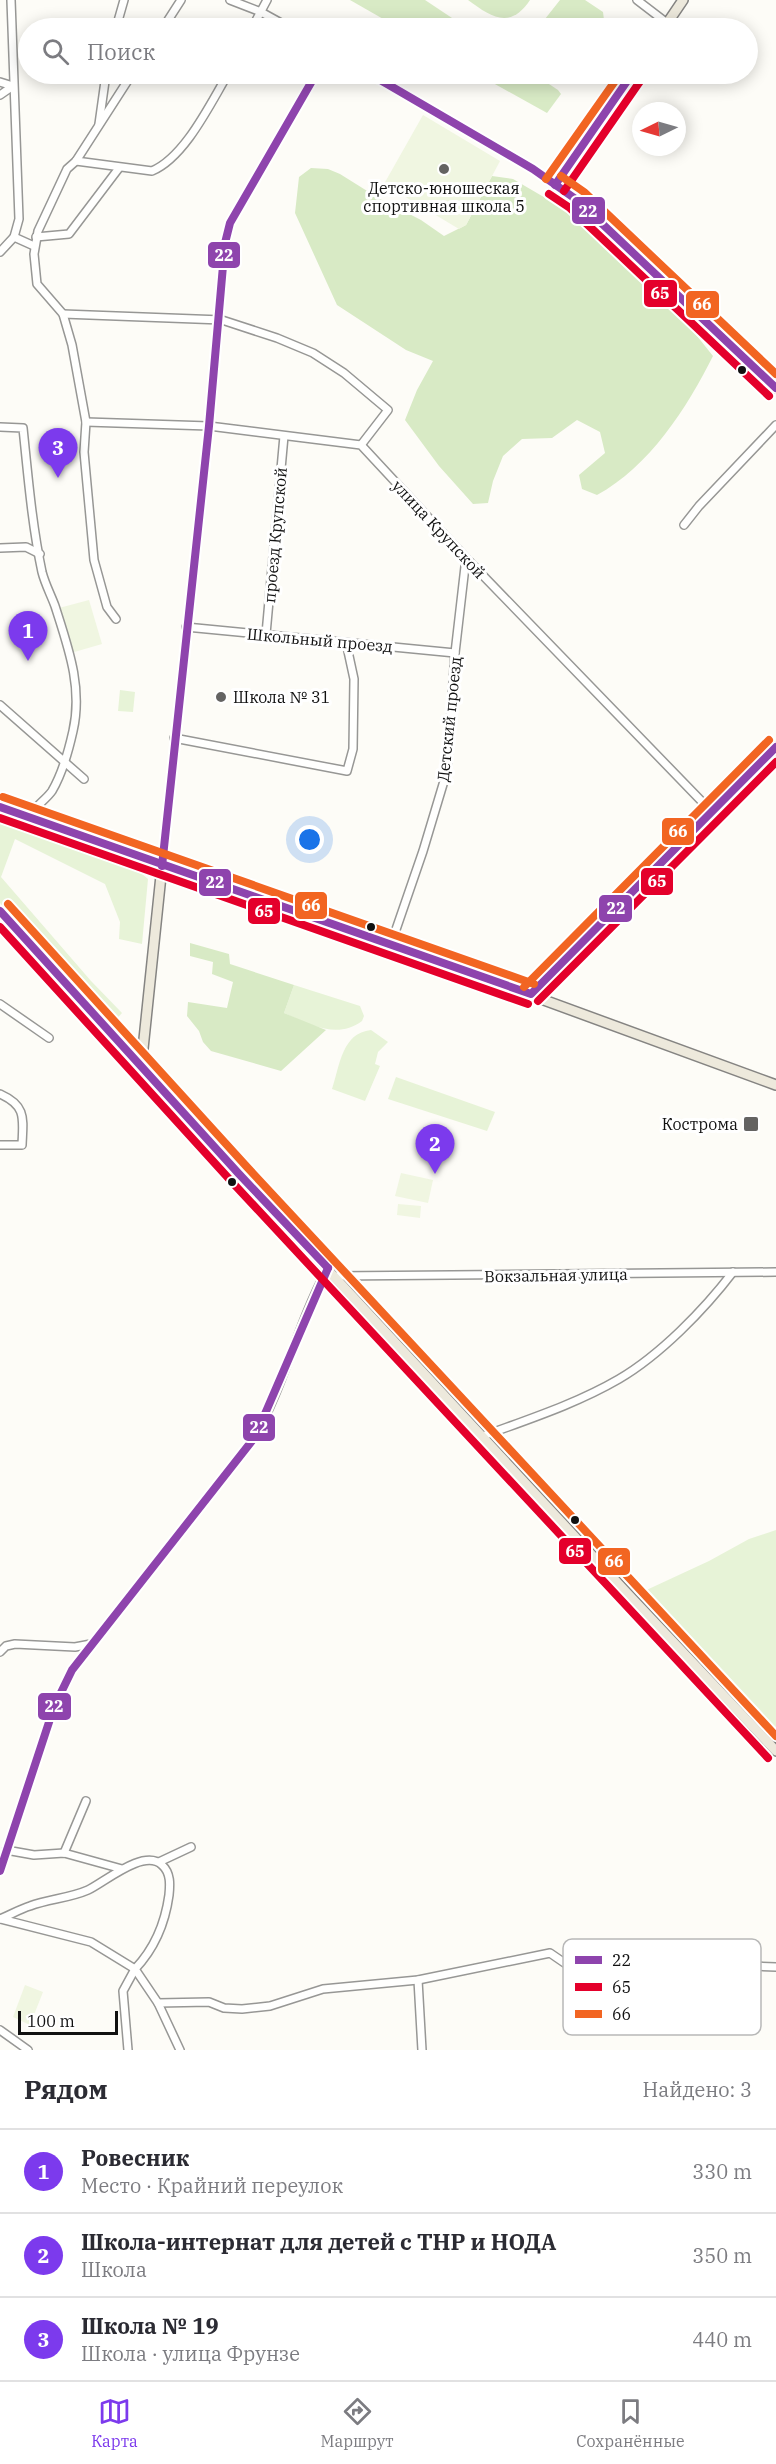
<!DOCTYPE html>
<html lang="ru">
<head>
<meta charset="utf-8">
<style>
  :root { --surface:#fff; --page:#f2f2f3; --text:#2b2b33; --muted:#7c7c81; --line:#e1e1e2; --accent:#7c3aed }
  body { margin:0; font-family:"IBM Plex Serif",serif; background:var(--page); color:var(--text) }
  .compass { position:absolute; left:632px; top:102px; width:54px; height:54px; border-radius:50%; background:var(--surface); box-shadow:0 3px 15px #0003; rotate:265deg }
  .scale { position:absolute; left:18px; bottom:15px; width:100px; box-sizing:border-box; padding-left:6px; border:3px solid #111; border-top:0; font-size:16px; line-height:21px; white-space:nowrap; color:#111; -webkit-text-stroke:4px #fff; paint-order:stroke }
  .you { position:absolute; left:310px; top:840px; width:21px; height:21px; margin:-15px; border:4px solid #fff; border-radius:50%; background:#1a73e8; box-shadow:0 0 0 9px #1a73e833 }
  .badge { display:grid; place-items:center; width:39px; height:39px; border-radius:50%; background:var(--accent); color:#fff; font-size:20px; font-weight:700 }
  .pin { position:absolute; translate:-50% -50px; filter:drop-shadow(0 2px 3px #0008) }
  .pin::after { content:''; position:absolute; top:32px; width:21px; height:18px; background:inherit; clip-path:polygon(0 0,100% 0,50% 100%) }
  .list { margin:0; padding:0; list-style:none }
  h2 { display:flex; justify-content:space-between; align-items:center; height:78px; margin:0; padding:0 24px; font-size:26px }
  h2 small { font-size:20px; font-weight:400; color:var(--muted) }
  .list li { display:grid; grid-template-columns:39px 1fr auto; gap:18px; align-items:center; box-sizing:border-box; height:84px; padding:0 24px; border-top:2px solid var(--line) }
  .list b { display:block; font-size:22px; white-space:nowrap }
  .list p { margin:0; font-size:20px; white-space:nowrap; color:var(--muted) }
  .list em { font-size:20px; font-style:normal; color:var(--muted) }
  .icon { flex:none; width:33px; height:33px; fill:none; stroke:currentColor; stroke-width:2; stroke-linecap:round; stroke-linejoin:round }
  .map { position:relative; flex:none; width:776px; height:2050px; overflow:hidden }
  .search { position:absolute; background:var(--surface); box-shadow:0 3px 15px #0003; left:18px; right:18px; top:18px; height:66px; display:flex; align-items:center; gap:15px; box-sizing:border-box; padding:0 21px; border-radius:33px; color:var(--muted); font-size:22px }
  .sheet { height:330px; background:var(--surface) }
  nav { display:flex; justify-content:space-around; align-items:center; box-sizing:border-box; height:84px; border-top:2px solid var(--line); background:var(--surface); font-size:16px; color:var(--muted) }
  nav a { display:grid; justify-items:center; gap:3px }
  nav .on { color:var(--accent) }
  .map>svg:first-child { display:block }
  .green { fill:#e7f3d7 }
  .forest { fill:#d8eac5 }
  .pitch { fill:#f0f6e1 }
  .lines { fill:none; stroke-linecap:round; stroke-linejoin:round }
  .minor-casing { stroke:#979795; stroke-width:10 }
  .major-casing { stroke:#858482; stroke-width:12 }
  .minor { stroke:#fffffe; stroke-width:7 }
  .major { stroke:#ede9dc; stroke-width:9 }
  .bus-1-casing { stroke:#fff; stroke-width:12 }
  .bus-2-casing { stroke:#fff; stroke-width:12 }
  .bus-3-casing { stroke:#fff; stroke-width:12 }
  .bus-1 { stroke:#8e44ad; stroke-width:8 }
  .bus-2 { stroke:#e4002b; stroke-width:8 }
  .bus-3 { stroke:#f26522; stroke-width:8 }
  .poi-dot { fill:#646362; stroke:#fff; stroke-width:2 }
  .bus-dot { fill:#111; stroke:#fff; stroke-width:2 }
  .labels { text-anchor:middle; stroke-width:6; stroke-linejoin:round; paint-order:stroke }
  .poi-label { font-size:16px; fill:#111; stroke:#fff }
  .street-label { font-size:16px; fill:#111; stroke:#fff }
  .key { fill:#fff; stroke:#b8b8b8; stroke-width:1.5 }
  .key-label { font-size:16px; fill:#111 }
  .line-badge { stroke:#fff; stroke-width:2 }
  .badge-label { font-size:16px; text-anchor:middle; font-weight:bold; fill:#fff }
</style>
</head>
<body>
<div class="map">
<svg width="776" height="2050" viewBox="0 0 776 2050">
  <rect width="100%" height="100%" fill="#fdfcf7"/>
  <g class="green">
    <polygon points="120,690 135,692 133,712 118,711"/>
    <polygon points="0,819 142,874 148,879 142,944 119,939 120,922 105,884 15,839 1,877 91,981 122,1013 110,1026 0,903"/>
    <path d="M294 985 360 1006 364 1016 362 1021C337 1040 309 1024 284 1013Z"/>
    <path d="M371 1030 388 1042 378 1052 375 1064 380 1066 365 1101 332 1089C340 1065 342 1033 371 1030Z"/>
    <polygon points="396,1077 495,1112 487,1131 388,1099"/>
    <polygon points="776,1530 776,1741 640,1593 709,1561 749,1539"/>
  </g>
  <g class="forest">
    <polygon points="350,0 425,0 467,28 399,28"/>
    <path d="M468 0H530C510 30 491 17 468 0Z"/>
    <polygon points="560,0 585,0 603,12 604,20 594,28 580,28 573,23 556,26 545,23 545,19"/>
    <polygon points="477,74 534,74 558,90 561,94 547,113"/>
    <path d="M311 168 328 169 340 174 380 199 421 220 444 236 466 225 492 176 513 179 566 210 641 277 685 321 713 356C687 408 649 467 597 495L582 489 579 475 605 453 600 432 577 420 552 438 522 439 503 456 493 481 488 503 473 504 439 466 405 420 417 390 433 361 406 350 337 305 295 213 299 177Z"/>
    <polygon points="190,943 229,954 230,964 294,985 284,1013 326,1030 281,1071 211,1051 203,1042 199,1031 187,1016 188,1002 227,1008 233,982 212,974 213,962 190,956"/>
  </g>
  <g class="pitch">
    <polygon points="423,115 500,161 466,225 459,229 384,184"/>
    <polygon points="89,600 102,644 71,653 59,608"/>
    <polygon points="401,1173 433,1180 428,1203 395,1196"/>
    <polygon points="398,1204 421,1206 420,1218 397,1215"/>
    <polygon points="25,1985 43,1992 30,2025 13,2017"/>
  </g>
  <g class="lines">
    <g class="minor-casing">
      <g id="minor">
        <polyline points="230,0 261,12 290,28"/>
        <polyline points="637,0 667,23"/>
        <polyline points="116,28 124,0"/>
        <polyline points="163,28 181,0"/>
        <polyline points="252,28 267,0"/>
        <polyline points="370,74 533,169 555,185"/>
        <polyline points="0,82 13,86"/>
        <polyline points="0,95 13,86"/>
        <polyline points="99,124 106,74"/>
        <path d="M76 161 152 171C185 157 210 104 228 74"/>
        <polyline points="14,237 34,246"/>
        <polyline points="36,237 69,234 119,168"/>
        <polyline points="0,252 14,237 19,219 11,0"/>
        <polyline points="63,314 222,320 277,338 313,353 344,373 388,410 361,445"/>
        <polyline points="86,422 209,426 361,445 466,558 711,811"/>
        <path d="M0 427 23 428C28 476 32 525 42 572 45 584 51 595 55 606 68 647 83 687 73 731 69 749 62 774 52 791 45 801 34 806 29 818"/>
        <polyline points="684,525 699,506 776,425"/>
        <polyline points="0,548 26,547 40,554"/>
        <polyline points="116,619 107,607 94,560 84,452 86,422 72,345 63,314 37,284 34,254 38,231 67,169 76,161 132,74"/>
        <polyline points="186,627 455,653"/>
        <polyline points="266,634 284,436"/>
        <polyline points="0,705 84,779"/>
        <polyline points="174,738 347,771 353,749 354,679 346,642"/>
        <polyline points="0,807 162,866 209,426 225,243 230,223 316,74"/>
        <polyline points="0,911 141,1068"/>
        <polyline points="391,944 423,851 447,771 455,653 466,558"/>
        <polyline points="0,1004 49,1038"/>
        <path d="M0 1094C27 1106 23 1119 22 1145H0"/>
        <polyline points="335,1276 776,1272"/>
        <path d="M483 1436C529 1419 576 1404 619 1379 660 1355 704 1310 733 1272"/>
        <polyline points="0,1652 6,1646 15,1644 75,1647 91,1644"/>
        <polyline points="6,1850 34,1855 64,1853 122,1869"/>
        <polyline points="64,1853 86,1801"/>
        <polyline points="159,1862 191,1847"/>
        <path d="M0 1871 54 1707 72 1670 255 1437C285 1383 298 1322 328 1268"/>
        <path d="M0 1919C10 1915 20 1909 30 1906 49 1899 70 1898 88 1890 105 1882 144 1848 162 1865 171 1873 170 1885 169 1895 165 1924 155 1948 135 1969L158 2003 180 2050"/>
        <polyline points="1,1919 91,1942 135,1969 123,1991 128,2050"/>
        <polyline points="418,1980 422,2050"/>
        <polyline points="158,2003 209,2002 224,2008 242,2009 270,2006 323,1989 418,1980 550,1953 566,1964 603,1964 666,1971 729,1965 776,1967"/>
        <polyline points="0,2030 28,2050"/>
      </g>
    </g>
    <g class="major-casing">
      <g id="major">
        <polyline points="664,28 683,0"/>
        <polyline points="632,74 555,185 577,200 776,388"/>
        <polyline points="531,994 776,747"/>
        <polyline points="776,1085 399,947 162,866 141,1068 626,1592 776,1751"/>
      </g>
    </g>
    <use href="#minor" class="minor"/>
    <use href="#major" class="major"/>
    <g class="bus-1-casing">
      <g id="bus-1">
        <polyline points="370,74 533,169 577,200 776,388"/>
        <polyline points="555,185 632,74"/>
        <polyline points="0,807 531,994 776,747"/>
        <polyline points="162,866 209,426 225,243 230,223 316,74"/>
        <polyline points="0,911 239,1174 328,1268"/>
        <polyline points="0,1871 54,1707 72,1670 255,1437 328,1268"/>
      </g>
    </g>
    <g class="bus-2-casing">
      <g id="bus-2">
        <polyline points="564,191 641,80"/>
        <polyline points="549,194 570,208 769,396"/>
        <polyline points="0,818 528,1004"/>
        <polyline points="0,927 231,1181 768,1758"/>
        <polyline points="538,1001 776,762"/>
      </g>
    </g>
    <g class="bus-3-casing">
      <g id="bus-3">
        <polyline points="561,176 584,192 776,374"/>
        <polyline points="546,179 620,74"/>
        <polyline points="3,797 534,984"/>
        <polyline points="8,904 247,1167 776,1736"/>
        <polyline points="524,987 769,740"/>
      </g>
    </g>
    <use href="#bus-1" class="bus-1"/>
    <use href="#bus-2" class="bus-2"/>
    <use href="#bus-3" class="bus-3"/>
  </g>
  <g class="poi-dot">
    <circle cx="444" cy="169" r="6"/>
    <circle cx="221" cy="697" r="6"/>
    <rect x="743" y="1116" width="16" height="16" rx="3"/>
  </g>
  <g class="bus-dot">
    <circle cx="742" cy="370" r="5"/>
    <circle cx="371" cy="927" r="5"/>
    <circle cx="232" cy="1182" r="5"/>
    <circle cx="575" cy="1520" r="5"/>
  </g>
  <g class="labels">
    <g class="poi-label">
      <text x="444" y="194">Детско-юношеская<tspan x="444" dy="18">спортивная школа 5</tspan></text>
      <text x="233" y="703" text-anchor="start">Школа № 31</text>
      <text x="738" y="1130" text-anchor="end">Кострома</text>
    </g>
    <g class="street-label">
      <text transform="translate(439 529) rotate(47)" y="6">улица Крупской</text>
      <text transform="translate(275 535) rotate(-85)" y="6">проезд Крупской</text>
      <text transform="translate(320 640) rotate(5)" y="6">Школьный проезд</text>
      <text transform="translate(449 719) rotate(-84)" y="6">Детский проезд</text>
      <text transform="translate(556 1275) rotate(-1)" y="6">Вокзальная улица</text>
    </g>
  </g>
  <rect x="563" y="1939" width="198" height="96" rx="9" class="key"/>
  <rect x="575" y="1956" width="27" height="8" fill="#8e44ad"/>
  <rect x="575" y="1983" width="27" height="8" fill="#e4002b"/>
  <rect x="575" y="2010" width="27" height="8" fill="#f26522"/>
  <g class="key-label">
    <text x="612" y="1966">22</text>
    <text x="612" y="1993">65</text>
    <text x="612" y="2020">66</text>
  </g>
  <g class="line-badge">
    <rect x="571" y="196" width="35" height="29" rx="6" fill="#8e44ad"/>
    <rect x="207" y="241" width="34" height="28" rx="6" fill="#8e44ad"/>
    <rect x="643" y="279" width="35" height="29" rx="6" fill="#e4002b"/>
    <rect x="685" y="290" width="35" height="29" rx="6" fill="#f26522"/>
    <rect x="661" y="817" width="34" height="29" rx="6" fill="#f26522"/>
    <rect x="640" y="867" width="34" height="29" rx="6" fill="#e4002b"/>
    <rect x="198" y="868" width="34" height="29" rx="6" fill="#8e44ad"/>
    <rect x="294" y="891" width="34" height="29" rx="6" fill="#f26522"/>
    <rect x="598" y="894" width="35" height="29" rx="6" fill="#8e44ad"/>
    <rect x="247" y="897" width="34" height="28" rx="6" fill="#e4002b"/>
    <rect x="242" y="1413" width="34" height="29" rx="6" fill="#8e44ad"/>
    <rect x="558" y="1537" width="34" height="28" rx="6" fill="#e4002b"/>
    <rect x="597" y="1547" width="34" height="29" rx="6" fill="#f26522"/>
    <rect x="37" y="1692" width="35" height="29" rx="6" fill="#8e44ad"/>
  </g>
  <g class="badge-label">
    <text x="588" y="217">22</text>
    <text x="224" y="261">22</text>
    <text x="660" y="299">65</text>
    <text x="702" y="310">66</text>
    <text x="678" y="837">66</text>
    <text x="657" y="887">65</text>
    <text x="215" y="888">22</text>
    <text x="311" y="911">66</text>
    <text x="616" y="914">22</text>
    <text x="264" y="917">65</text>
    <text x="259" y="1433">22</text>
    <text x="575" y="1557">65</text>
    <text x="614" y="1567">66</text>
    <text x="54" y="1712">22</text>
  </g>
</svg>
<svg class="compass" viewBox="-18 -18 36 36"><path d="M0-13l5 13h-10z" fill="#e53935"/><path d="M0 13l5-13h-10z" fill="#7c7c81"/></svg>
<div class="scale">100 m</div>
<div class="you"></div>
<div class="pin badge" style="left:28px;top:661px">1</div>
<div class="pin badge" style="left:435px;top:1174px">2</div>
<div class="pin badge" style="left:58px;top:478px">3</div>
<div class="search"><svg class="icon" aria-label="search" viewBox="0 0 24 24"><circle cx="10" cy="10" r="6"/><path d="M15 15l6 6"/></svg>Поиск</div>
</div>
<section class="sheet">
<h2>Рядом<small>Найдено: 3</small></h2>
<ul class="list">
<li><span class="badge">1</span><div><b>Ровесник</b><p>Место · Крайний переулок</p></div><em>330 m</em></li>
<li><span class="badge">2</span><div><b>Школа-интернат для детей с ТНР и НОДА</b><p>Школа</p></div><em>350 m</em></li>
<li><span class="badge">3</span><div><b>Школа № 19</b><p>Школа · улица Фрунзе</p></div><em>440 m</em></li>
</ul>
</section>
<nav>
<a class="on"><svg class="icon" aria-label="map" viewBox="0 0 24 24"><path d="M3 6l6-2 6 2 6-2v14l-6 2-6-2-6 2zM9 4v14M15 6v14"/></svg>Карта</a>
<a><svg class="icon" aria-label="directions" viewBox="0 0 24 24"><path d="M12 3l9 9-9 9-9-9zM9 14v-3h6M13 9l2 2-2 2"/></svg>Маршрут</a>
<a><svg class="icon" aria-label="saved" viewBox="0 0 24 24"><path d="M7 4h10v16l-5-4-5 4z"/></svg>Сохранённые</a>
</nav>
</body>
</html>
